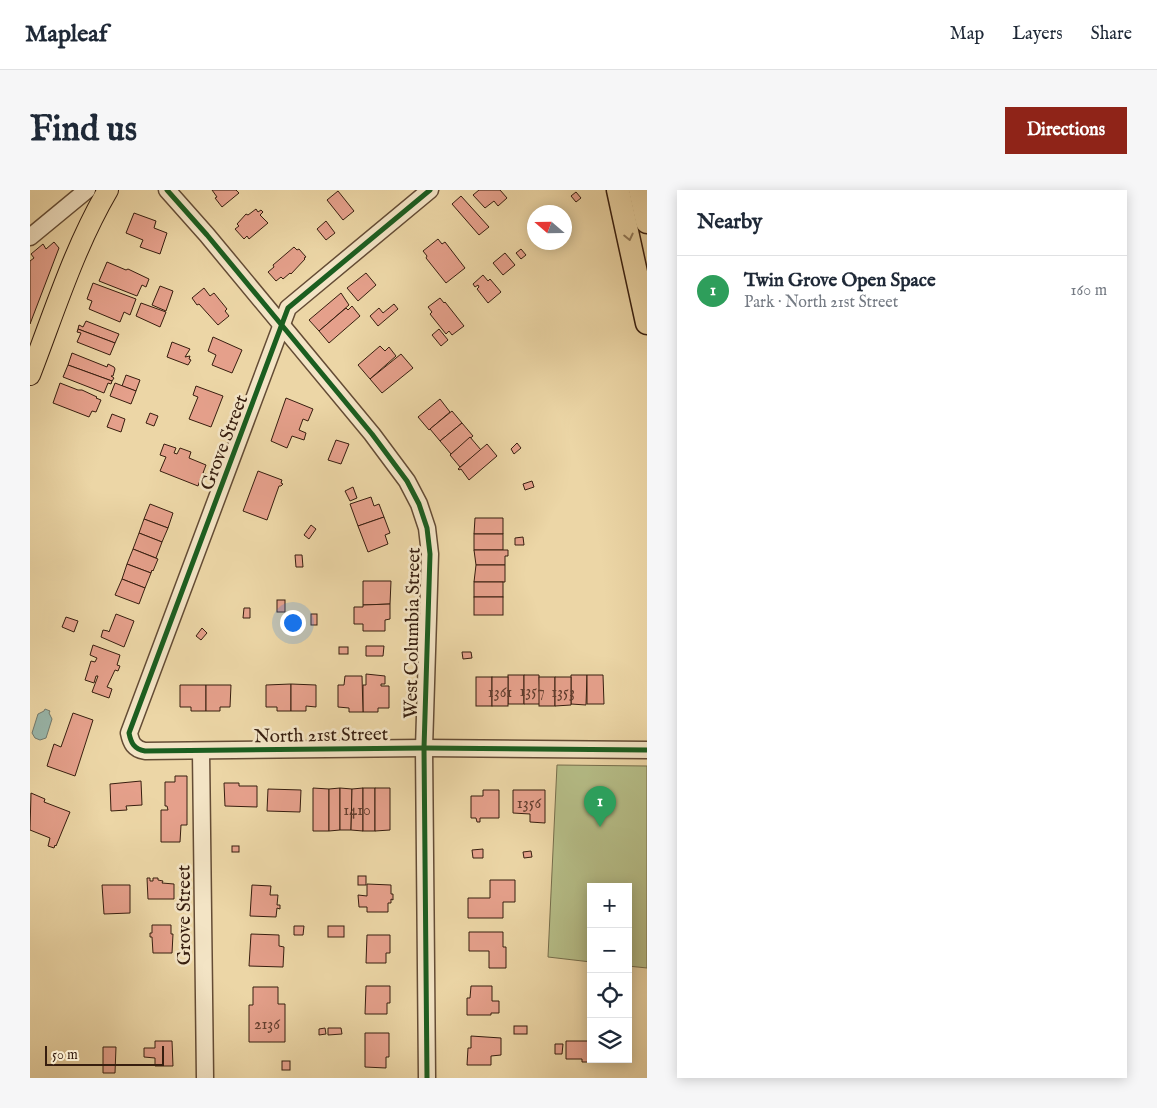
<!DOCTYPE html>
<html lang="en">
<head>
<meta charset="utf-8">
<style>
  :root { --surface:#fff; --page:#f6f6f7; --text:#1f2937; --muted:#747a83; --line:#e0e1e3; --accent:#8f2418 }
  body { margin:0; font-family:"IM FELL English",serif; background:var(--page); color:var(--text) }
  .controls { position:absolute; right:15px; bottom:15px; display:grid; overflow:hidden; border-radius:0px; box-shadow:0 2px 12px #0003 }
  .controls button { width:45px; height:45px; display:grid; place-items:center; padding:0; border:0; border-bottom:1px solid var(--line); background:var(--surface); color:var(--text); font:25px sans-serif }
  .compass { position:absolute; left:497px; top:15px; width:45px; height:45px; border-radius:50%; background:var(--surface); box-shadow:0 2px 12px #0003; rotate:290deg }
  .scale { position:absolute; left:15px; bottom:12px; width:119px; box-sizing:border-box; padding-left:5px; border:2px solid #371e0f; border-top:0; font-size:14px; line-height:18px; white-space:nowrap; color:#371e0f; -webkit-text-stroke:4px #f3e4c5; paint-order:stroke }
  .you { position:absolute; left:262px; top:432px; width:18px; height:18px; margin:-12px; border:4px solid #fff; border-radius:50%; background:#1a73e8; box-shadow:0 0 0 8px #1a73e833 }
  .badge { display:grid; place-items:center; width:32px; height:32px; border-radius:50%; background:var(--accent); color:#fff; font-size:16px; font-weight:700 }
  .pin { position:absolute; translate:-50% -41px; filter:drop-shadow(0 1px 2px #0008) }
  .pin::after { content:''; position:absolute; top:26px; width:18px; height:15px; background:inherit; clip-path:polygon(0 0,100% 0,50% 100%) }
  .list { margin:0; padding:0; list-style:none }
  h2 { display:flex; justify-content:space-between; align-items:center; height:65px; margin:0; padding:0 20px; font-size:21px }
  h2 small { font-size:16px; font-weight:400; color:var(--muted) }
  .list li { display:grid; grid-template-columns:32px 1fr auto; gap:15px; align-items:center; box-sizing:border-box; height:70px; padding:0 20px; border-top:1px solid var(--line) }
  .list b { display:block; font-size:19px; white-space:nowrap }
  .list p { margin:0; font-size:16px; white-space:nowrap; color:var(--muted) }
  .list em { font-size:16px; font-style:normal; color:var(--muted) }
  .icon { flex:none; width:28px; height:28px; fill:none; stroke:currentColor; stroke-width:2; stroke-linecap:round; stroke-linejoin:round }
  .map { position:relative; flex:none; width:617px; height:888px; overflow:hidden; border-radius:0px }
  header { display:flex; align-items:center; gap:30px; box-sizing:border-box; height:70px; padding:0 25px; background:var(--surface); border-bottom:1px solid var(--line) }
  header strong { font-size:24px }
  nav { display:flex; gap:28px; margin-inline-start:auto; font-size:18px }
  .intro { display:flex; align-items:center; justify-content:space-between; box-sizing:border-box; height:120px; padding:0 30px }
  h1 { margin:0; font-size:35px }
  .button { padding:12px 22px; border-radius:0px; background:var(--accent); color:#fff; font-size:18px; font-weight:700 }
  main { display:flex; gap:30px; padding:0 30px }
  aside { flex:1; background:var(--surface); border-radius:0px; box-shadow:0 2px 12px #0003 }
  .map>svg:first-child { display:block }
  .green { fill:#b6be88; stroke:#766e4c }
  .water { fill:#99b8ad; stroke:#727a6e }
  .building { fill:#e5a08b; stroke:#371e0f }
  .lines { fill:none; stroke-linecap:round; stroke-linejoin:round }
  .minor-casing { stroke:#644c35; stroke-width:19 }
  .major-casing { stroke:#371e0f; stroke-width:22 }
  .highway-casing { stroke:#371e0f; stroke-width:25 }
  .minor { stroke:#f3e4c5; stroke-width:16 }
  .major { stroke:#ecd6a6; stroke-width:20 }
  .highway { stroke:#ecd6a6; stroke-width:22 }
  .cycleway-casing { stroke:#f3e4c5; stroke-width:8 }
  .cycleway { stroke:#1b5e20; stroke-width:5 }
  .oneway { stroke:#927a5a }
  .labels { text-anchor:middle; stroke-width:5; stroke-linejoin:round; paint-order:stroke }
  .number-label { font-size:16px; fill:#623e2e }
  .street-label { font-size:19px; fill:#371e0f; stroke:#f3e4c5 }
</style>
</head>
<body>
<header>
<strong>Mapleaf</strong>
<nav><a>Map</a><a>Layers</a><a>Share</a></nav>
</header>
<div class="intro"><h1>Find us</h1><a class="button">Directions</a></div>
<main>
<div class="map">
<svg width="617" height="888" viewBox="0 0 617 888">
  <rect width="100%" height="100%" fill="#ecd6a6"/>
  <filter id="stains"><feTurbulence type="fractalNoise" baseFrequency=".004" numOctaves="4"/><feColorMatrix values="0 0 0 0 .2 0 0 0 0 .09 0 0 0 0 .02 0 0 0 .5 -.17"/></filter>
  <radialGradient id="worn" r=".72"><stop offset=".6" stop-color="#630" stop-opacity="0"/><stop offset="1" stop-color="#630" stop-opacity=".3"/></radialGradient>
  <polygon class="green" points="527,575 617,576 617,778 598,776 598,697 561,697 561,772 518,767"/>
  <polygon class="water" points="15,519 20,521 19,523 22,529 16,548 10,550 5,548 2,543 8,524 14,521"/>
  <g class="building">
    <polygon points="182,0 206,0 209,3 192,17 185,8 187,7"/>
    <polygon points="449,0 470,0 477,8 468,16 464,11 455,18 443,5"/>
    <polygon points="308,1 324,21 313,30 297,10"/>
    <polygon points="546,2 551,8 546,12 541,6"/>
    <polygon points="431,6 459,37 449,45 422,14"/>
    <polygon points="226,19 228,22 231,20 233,22 230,25 238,33 219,49 217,46 214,49 205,39 209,36 207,34 216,24 218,25"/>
    <polygon points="104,23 126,31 124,38 137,43 130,64 110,57 113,50 96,43"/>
    <polygon points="296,31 305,43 296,50 287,39"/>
    <polygon points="408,49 412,54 415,52 435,78 416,93 396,68 397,66 393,61"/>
    <polygon points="24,52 29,58 0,134 0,71 4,68 1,64 13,54 16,59"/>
    <polygon points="264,57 267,60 269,59 276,67 274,68 275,69 261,84 260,83 253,89 251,87 246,91 238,82 244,77 243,75"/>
    <polygon points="491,59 496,65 491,69 486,63"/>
    <polygon points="475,63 485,75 473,85 463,73"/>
    <polygon points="77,72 96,80 98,79 119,89 116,97 112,95 107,106 69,91"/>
    <polygon points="336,83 346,95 328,111 317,98"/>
    <polygon points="453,85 458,91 460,89 471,102 458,113 447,99 449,97 448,95 445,97 443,94"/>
    <polygon points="63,93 106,109 100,125 94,122 90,132 59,119 62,111 57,109"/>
    <polygon points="130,96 143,101 136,121 122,115"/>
    <polygon points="174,98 180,106 184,103 197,119 195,121 199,126 188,135 169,114 167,115 162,108"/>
    <polygon points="311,103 319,115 289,141 279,130"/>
    <polygon points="410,108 414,113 415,112 434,136 422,145 419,141 416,144 400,124 402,122 398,117"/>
    <polygon points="111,113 136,122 130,137 106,126"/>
    <polygon points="364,114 368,119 348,136 340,126 349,118 353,123"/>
    <polygon points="322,116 330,126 299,153 289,141 316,118 318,120"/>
    <polygon points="56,131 89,144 85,153 48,139 49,135 53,137"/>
    <polygon points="48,139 85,153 80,165 47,152 51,143 47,142"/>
    <polygon points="409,139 418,150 411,156 402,145"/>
    <polygon points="183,147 212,160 202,183 182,175 186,165 178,161"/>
    <polygon points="142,152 160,159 155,167 160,166 159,169 161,170 158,175 137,167"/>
    <polygon points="350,156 355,161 359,157 366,166 340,189 328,175"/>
    <polygon points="42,163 77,177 78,174 84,177 85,179 83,186 81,186 84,188 82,191 38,175"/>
    <polygon points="371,164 383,178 352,203 340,189"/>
    <polygon points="38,175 82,191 81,194 78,193 74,203 33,187"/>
    <polygon points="96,185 110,190 106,201 92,196"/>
    <polygon points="30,193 48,200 52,200 67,207 66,208 71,210 66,222 62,221 59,227 23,213"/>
    <polygon points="85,193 106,201 101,214 80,206"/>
    <polygon points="166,196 193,206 181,237 159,229 168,207 163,205"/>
    <polygon points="256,208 283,219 278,231 273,229 269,240 276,243 274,250 262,246 257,258 241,251"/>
    <polygon points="410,209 420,222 399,240 388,227"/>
    <polygon points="422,221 432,233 410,251 400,239"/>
    <polygon points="120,223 128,226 124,236 116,233"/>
    <polygon points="82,224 95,229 91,242 77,237"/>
    <polygon points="432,233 443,246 421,264 410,251"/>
    <polygon points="440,247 451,260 430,277 420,265"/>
    <polygon points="306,250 319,254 311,274 298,270"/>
    <polygon points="487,253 491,258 484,264 481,259"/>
    <polygon points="134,254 146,258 144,263 147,264 150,258 161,262 159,268 176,275 173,283 176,284 174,288 171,287 168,296 130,281 136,267 130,265"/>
    <polygon points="457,254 467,266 439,290 431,279 429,280 428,279"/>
    <polygon points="228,281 252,290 251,293 253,294 251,296 249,296 237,330 213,321"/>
    <polygon points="502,291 504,297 495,300 493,294"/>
    <polygon points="323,297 327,308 320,311 315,301"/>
    <polygon points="341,307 344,316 349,314 354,327 328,336 320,314"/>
    <polygon points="120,314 143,323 138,338 114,329"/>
    <polygon points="354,327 360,343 355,345 358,354 338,362 328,336"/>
    <polygon points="445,328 473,328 473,344 444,344"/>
    <polygon points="114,329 138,338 132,352 109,343"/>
    <polygon points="281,335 286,339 279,349 274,345"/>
    <polygon points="109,343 132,352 126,368 103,359"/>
    <rect x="444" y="344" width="29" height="16"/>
    <polygon points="493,347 494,355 485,355 485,348"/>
    <polygon points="103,359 128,369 123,381 122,380 121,383 97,374"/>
    <polygon points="444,360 478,360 478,366 475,366 475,375 446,375"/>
    <polygon points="265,365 272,365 273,377 266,377"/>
    <polygon points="97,374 121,383 115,398 92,389"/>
    <polygon points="446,375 475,375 475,392 444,392"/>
    <polygon points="92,389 115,398 109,414 85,405"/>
    <polygon points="333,391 361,391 360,414 333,415"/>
    <rect x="444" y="392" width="29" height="15"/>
    <rect x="444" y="407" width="29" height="18"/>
    <rect x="247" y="410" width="8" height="12"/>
    <polygon points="360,414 360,429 355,430 355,441 333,441 333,434 324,434 324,417 333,417 333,415"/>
    <polygon points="214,418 220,418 220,428 213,428"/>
    <polygon points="86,424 104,431 94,457 71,447 73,440 78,441 79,442"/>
    <rect x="281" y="424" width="6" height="11"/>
    <polygon points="36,427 48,431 44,442 32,437"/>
    <polygon points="172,438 177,443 171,450 166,446"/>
    <polygon points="63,455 90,465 87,475 90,476 88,481 85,480 77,497 82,499 79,508 62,502 68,486 66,486 64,493 55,490 61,471 65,472 67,468 60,465"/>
    <polygon points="336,456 354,456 353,466 336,466"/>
    <rect x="309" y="457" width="9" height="7"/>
    <polygon points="432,462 441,462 442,468 433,469"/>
    <polygon points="336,484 355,486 355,494 351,494 351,496 359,496 359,518 348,518 348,522 333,522 333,495 336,495"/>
    <rect x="478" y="485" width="16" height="29"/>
    <polygon points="494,485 509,485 510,514 494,514"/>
    <polygon points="541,485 557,485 556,515 541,514"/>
    <polygon points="557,485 573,485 574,514 557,514"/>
    <polygon points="315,486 332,486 333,522 319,522 319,518 308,517 308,495 314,495"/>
    <rect x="446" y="487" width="16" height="29"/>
    <rect x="462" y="487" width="16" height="29"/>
    <rect x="509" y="487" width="16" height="29"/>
    <polygon points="525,487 541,487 541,515 525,516"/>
    <polygon points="261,494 261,521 247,521 247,517 236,517 236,495"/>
    <polygon points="261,494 286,495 286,517 276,516 276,521 261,521"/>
    <polygon points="150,495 176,495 176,521 161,521 161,517 150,517"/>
    <polygon points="176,495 201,495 200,517 190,517 190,521 176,521"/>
    <polygon points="43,523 63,530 45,586 17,576 24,554 31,557"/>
    <polygon points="145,586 157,586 157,635 151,635 150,652 131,652 131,620 138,620 137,616 135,616 135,592 145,592"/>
    <polygon points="111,591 112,615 96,616 97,620 81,621 80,594"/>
    <polygon points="194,593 209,593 209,596 227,596 227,617 195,616"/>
    <polygon points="283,598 299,599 299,641 283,641"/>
    <polygon points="310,598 310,640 299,641 299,599"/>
    <polygon points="310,598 322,599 321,640 310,640"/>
    <polygon points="333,598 333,641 321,640 322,599"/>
    <rect x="333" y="598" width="12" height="43"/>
    <polygon points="345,598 360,598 360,640 345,641"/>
    <polygon points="238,599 271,600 270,622 237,621"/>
    <polygon points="453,600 469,600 469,628 450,628 450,632 447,632 446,628 441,628 441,606 453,606"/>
    <polygon points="483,600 515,600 515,633 500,632 500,624 483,623"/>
    <polygon points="1,603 15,609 14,612 40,622 26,656 25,655 24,658 18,656 20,648 0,640"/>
    <rect x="202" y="656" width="7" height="6"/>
    <polygon points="453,659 453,668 443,668 442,660"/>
    <polygon points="501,661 502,667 494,668 493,662"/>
    <rect x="328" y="686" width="8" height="9"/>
    <polygon points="117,688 120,688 120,691 123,691 123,688 128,688 128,690 133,691 132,693 144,694 144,709 118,709"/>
    <polygon points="460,690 485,690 485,712 473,712 473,728 438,728 438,708 460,708"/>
    <polygon points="337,694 361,695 361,704 363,704 363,710 361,709 361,713 358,713 358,722 337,722 337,717 329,717 328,705 337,706"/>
    <polygon points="72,695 100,695 100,723 74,724"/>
    <polygon points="222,695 241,696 240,705 248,705 247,715 250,715 250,719 247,718 246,727 220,726"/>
    <polygon points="122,735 141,735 141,744 143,744 142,763 123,763 122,747 120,747 120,743 122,743"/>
    <polygon points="264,736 274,736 273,745 264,745"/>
    <rect x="298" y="736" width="16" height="11"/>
    <polygon points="439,742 473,742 473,757 476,757 476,778 459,778 459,761 439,761"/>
    <polygon points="221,744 249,745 249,756 254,757 253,777 219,776"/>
    <polygon points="337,745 360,745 360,763 356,763 356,773 336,773"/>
    <polygon points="336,796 360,796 360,813 357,813 357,824 335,824"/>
    <polygon points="441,796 462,796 462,811 469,811 469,823 461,823 461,825 437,825 437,808 440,808"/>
    <polygon points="223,797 248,797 248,814 255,814 255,852 219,852 219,815 223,815"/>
    <rect x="484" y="836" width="13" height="8"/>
    <polygon points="295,838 296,844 289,845 289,839"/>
    <polygon points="298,838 311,838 312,844 298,845"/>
    <polygon points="335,843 359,843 359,867 356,867 356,878 335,877"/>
    <polygon points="441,846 471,848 471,865 461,866 461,875 437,875 438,858 441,858"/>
    <polygon points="125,851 142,851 143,876 125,876 125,868 114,867 114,858 125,858"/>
    <polygon points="536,851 561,851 561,869 594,869 594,872 552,872 552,869 536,869"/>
    <polygon points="525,854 533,854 532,864 525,864"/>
    <polygon points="73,857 86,857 85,883 73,883"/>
    <rect x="252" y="871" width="8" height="9"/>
  </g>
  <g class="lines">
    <g class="minor-casing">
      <g id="minor">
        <polyline points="137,0 177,45 342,244 377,291 389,314 397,338 400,364 394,558 397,888"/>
        <path d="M400 0 258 118 99 543C101 553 104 559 115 561L394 558 617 560"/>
        <polyline points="0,47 57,0"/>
        <polyline points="171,561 175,888"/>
      </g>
    </g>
    <g class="major-casing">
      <path id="major" d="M0 185C24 123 44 58 78 0"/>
    </g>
    <g class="highway-casing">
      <g id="highway">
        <polyline points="588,0 617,133"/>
        <polyline points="610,0 617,32"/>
      </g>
    </g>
    <use href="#minor" class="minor"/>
    <use href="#major" class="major"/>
    <use href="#highway" class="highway"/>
    <g class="cycleway-casing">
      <g id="cycleway">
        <polyline points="137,0 177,45 342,244 377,291 389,314 397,338 400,364 394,558 397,888"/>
        <path d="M400 0 258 118 99 543C101 553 104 559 115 561L394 558 617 560"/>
      </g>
    </g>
    <use href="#cycleway" class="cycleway"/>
  </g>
  <defs><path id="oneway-chevron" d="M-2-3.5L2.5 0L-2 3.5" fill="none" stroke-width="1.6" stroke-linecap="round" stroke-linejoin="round" transform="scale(1.25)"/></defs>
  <use class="oneway" href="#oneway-chevron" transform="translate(599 47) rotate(77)"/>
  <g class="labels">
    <g class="number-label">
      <text x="502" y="506">1357</text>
      <text x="470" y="507">1361</text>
      <text x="533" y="507">1353</text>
      <text x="499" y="618">1356</text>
      <text x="327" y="625">1410</text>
      <text x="237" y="839">2136</text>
    </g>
    <g class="street-label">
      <text transform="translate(193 252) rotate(-69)" y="7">Grove Street</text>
      <text transform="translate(381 443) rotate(-89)" y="7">West Columbia Street</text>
      <text transform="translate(291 544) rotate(-1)" y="7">North 21st Street</text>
      <text transform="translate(153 725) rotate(-90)" y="7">Grove Street</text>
    </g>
  </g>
  <rect width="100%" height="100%" filter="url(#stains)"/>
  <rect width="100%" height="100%" fill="url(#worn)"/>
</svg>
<div class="controls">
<button>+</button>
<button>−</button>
<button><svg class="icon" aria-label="locate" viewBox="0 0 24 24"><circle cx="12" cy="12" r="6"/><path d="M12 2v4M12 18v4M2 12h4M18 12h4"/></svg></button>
<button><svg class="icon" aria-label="layers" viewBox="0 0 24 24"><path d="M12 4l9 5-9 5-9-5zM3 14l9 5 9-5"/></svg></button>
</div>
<svg class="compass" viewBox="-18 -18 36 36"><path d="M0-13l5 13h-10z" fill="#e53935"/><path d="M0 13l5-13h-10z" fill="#747a83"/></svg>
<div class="scale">50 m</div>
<div class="you"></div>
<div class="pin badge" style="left:570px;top:637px;background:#2e9e5b">1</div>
</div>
<aside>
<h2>Nearby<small></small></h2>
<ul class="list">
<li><span class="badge" style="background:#2e9e5b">1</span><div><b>Twin Grove Open Space</b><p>Park · North 21st Street</p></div><em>160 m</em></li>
</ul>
</aside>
</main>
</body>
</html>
